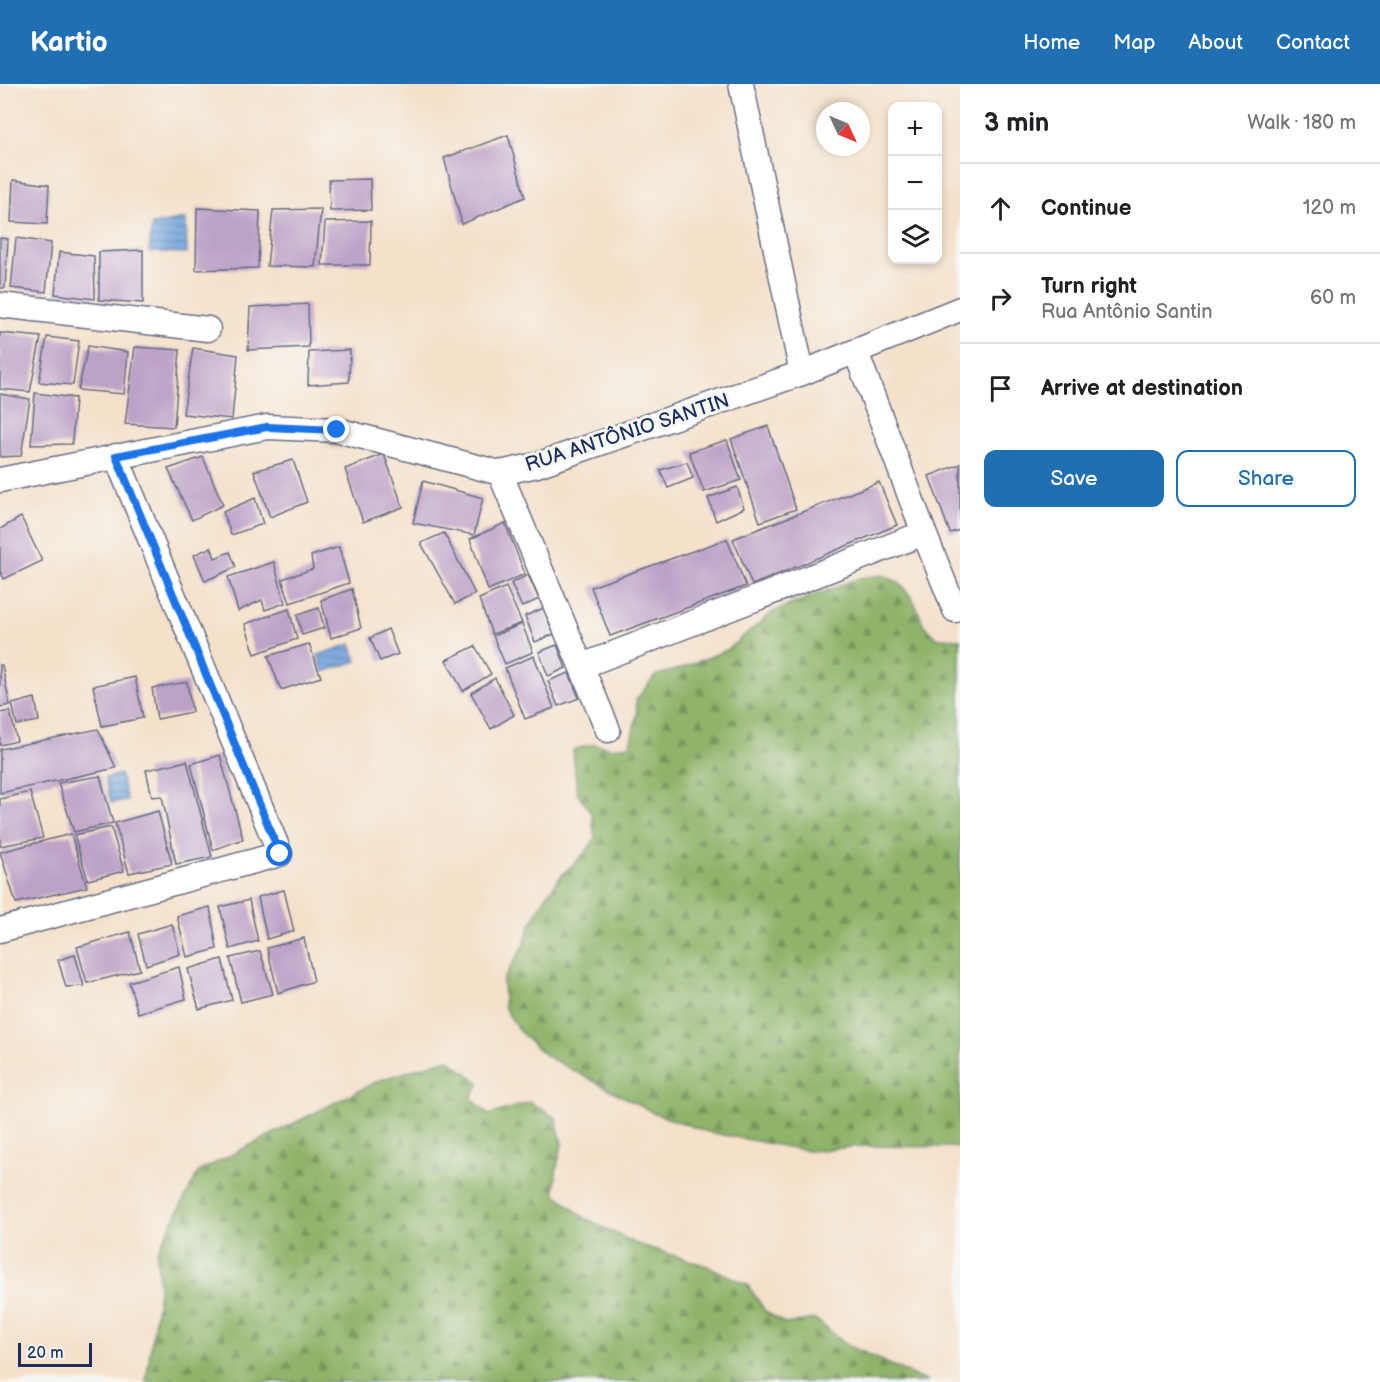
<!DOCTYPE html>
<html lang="en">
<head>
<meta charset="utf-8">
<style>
  :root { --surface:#fff; --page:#f2f2f2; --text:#202124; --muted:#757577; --line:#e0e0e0; --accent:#1f6fb2 }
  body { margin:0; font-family:"Balsamiq Sans",sans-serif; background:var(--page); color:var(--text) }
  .controls { position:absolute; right:18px; top:18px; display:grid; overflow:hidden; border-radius:12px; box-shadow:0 3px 9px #0003 }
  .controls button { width:54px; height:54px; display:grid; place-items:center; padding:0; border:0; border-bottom:2px solid var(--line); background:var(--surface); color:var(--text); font:30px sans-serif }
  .compass { position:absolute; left:816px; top:18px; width:54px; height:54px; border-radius:50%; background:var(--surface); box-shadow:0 3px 9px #0003; rotate:134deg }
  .scale { position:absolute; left:18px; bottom:15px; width:74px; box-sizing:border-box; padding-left:6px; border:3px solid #1b2f5e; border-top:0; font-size:16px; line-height:21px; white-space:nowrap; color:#1b2f5e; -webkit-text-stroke:4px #f6f6f2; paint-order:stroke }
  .stop { position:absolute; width:18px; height:18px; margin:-14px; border:4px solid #1a73e8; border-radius:50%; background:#fff }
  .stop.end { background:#1a73e8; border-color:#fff; box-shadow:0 2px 6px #0008 }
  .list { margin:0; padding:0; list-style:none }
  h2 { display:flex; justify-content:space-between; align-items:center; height:78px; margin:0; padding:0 24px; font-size:26px }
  h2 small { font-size:20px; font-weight:400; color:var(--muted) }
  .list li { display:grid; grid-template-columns:39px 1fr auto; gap:18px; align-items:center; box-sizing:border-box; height:90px; padding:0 24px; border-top:2px solid var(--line) }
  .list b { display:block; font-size:22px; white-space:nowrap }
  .list p { margin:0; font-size:20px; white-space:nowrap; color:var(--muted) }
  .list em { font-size:20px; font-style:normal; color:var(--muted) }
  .actions { display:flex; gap:12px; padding:18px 24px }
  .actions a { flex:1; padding:14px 0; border:2px solid var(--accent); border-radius:12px; text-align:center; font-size:21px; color:var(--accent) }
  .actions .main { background:var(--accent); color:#fff }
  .icon { flex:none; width:33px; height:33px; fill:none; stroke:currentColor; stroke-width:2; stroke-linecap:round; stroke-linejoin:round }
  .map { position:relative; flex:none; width:960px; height:1298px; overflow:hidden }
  header { display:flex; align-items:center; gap:36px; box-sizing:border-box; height:84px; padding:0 30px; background:var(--accent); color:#fff }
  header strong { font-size:28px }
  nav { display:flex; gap:33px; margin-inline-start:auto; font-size:21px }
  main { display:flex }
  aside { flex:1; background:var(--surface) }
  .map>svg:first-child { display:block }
  .forest { fill:url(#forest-firs); stroke:#557264; stroke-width:1.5 }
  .water { fill:url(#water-rules); stroke:#46699d; stroke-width:1.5 }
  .building { fill:#bda2c8 }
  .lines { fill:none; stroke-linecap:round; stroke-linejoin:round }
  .minor-casing { stroke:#676d84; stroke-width:27 }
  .minor { stroke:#fff; stroke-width:24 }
  .route { stroke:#1a73e8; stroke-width:8 }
  .labels { text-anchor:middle; stroke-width:6; stroke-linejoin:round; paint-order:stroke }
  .street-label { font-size:20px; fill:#1b2f5e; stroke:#f6f6f2 }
</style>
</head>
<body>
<header>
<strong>Kartio</strong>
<nav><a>Home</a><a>Map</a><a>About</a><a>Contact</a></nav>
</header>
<main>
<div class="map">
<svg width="960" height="1298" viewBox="0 0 960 1298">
  <defs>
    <pattern id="forest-firs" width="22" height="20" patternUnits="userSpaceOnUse" patternTransform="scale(1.5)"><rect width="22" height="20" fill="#8fb469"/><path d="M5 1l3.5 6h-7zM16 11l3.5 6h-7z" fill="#74935a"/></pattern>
    <pattern id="water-rules" width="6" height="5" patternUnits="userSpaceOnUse" patternTransform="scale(1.5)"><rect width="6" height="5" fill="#70a3dc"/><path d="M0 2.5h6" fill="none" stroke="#5b85b6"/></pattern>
  </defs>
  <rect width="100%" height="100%" fill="#f6f6f2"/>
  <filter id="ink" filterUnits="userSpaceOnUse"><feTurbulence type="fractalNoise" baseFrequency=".0167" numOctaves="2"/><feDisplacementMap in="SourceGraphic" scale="12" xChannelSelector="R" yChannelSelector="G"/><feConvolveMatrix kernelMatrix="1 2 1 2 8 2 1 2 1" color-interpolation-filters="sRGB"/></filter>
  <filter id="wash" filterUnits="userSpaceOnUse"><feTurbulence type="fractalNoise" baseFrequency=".008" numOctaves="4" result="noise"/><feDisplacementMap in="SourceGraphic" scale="24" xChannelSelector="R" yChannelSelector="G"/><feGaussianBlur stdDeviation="1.35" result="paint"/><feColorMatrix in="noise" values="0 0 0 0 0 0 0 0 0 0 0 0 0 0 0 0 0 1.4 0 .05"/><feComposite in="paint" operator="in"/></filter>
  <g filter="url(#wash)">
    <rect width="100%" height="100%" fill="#f5e1ca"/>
    <g class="forest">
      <polygon points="883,491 899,499 913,515 923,539 936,554 960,555 960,1063 861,1062 809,1067 708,1048 656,1030 546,972 519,947 504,923 503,896 524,861 530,842 545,814 562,791 586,768 595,755 592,730 577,709 573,666 594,660 612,664 630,661 637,630 636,616 656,591 680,585 727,566 773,528 859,494"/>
      <polygon points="448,975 480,999 471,1014 489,1031 530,1018 556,1034 562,1060 556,1088 555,1109 583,1133 634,1159 710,1183 748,1201 765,1227 785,1240 815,1235 847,1261 928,1298 146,1298 159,1206 157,1168 199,1087 380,996"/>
    </g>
    <g class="water">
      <polygon points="186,135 187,169 149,168 152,141"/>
      <polygon points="351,560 357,577 323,588 318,571"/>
      <polygon points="120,690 127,716 111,719 105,694"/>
    </g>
    <g id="blocks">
      <g class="building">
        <polygon points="508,51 525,113 462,140 444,74"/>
        <polygon points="370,95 371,126 330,127 329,96"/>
        <polygon points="13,96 49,101 47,140 11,138"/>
        <polygon points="197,124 260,127 258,184 196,186"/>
        <polygon points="321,125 315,183 267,182 273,126"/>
        <polygon points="371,137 370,181 322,181 325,138"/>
        <polygon points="0,154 8,155 5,204 0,204"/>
        <polygon points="16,154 51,159 46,208 11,204"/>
        <polygon points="143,166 143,219 99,216 99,168"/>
        <polygon points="59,168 94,172 95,215 55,210"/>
        <polygon points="308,220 309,263 248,266 250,223"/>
        <polygon points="0,249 41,253 30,308 0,305"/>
        <polygon points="47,253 79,257 73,301 39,298"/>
        <polygon points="88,262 128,268 124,310 78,306"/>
        <polygon points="135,263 180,266 174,343 125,340"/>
        <polygon points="193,264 238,271 232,335 183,330"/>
        <polygon points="350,266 349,298 308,301 309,268"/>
        <polygon points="35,309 75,314 72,360 31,361"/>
        <polygon points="0,310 30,315 21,372 0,373"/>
        <polygon points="768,342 796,425 760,438 731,355"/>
        <polygon points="727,356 741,396 704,408 689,368"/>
        <polygon points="384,370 403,423 363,438 345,385"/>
        <polygon points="203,373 223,421 192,436 168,385"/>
        <polygon points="293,376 307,418 270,433 254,387"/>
        <polygon points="687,378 693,394 668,404 660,386"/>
        <polygon points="960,380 960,446 950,449 929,392"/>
        <polygon points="423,397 483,414 474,451 413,439"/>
        <polygon points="879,398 897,441 752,501 733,455"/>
        <polygon points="737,403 744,424 716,437 708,414"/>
        <polygon points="255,414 263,440 231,451 223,428"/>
        <polygon points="21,433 42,477 4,495 0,487 0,445"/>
        <polygon points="505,439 525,490 488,506 470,455"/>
        <polygon points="444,449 475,510 455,520 421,459"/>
        <polygon points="727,455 746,502 610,552 591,503"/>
        <polygon points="211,463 215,474 230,468 236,483 205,497 194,471"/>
        <polygon points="339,463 349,499 290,519 282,495 313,485 311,472"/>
        <polygon points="274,478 285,519 265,526 262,516 238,527 228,493"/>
        <polygon points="528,491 539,515 522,523 511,499"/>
        <polygon points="506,503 522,539 492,550 479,515"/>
        <polygon points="352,505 361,544 331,554 321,516"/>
        <polygon points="319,524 324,544 302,551 297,531"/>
        <polygon points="544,524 554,550 535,558 525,532"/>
        <polygon points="289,525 297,555 255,570 245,540"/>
        <polygon points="522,540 533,568 505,580 493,552"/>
        <polygon points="388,545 398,570 380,577 370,554"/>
        <polygon points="309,560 321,593 281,606 268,572"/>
        <polygon points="557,561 566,584 548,592 539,568"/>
        <polygon points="475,562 491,590 463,607 446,576"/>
        <polygon points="534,572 554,624 525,635 505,584"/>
        <polygon points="0,581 2,581 10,621 0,623"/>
        <polygon points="569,589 579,614 558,622 548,597"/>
        <polygon points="135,593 143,634 102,642 93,602"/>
        <polygon points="495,594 514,631 491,645 471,609"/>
        <polygon points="187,598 192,628 157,635 152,604"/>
        <polygon points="35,614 39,637 17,641 12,620"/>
        <polygon points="10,627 17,657 0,661 0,629"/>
        <polygon points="98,645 116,684 0,709 0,665"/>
        <polygon points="220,671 243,755 213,766 191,680"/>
        <polygon points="187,677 212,773 176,780 162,712 152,713 146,686"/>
        <polygon points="100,692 113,739 74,748 58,699"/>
        <polygon points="30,708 43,754 0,762 0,715"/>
        <polygon points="158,727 172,780 129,789 115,739"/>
        <polygon points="111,743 124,787 88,796 74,751"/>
        <polygon points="71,750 87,803 16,819 0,768"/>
        <polygon points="284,806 294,847 267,855 258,813"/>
        <polygon points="249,816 258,857 230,865 220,823"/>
        <polygon points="210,823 217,865 187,873 177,832"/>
        <polygon points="172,840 180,870 146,881 138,850"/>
        <polygon points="130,848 140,886 87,899 77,863"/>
        <polygon points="304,854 314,897 278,909 267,864"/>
        <polygon points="260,867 273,910 241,918 230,874"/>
        <polygon points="75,871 84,902 66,903 58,876"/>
        <polygon points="222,875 232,916 199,925 188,885"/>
        <polygon points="179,883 186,915 138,929 129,898"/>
      </g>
    </g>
  </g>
  <g filter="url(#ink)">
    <use href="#blocks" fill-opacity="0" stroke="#676d84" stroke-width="1.5"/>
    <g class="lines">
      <g class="minor-casing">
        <g id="minor">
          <polyline points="741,0 802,289"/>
          <polyline points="0,221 208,245"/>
          <polyline points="856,268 924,449 955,526"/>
          <polyline points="500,389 608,646"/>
          <polyline points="0,396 267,343 337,346 500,389 537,381 802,289 960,225"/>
          <polyline points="582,582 924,449"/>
          <polyline points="0,846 280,770 116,372"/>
        </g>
      </g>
      <use href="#minor" class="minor"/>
    </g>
  </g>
  <g class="lines" filter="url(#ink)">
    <polyline class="route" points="280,770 116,372 267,343 337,346"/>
  </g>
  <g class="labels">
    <g class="street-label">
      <text transform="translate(627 348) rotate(-18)" y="7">RUA ANTÔNIO SANTIN</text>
    </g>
  </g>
</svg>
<div class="controls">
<button>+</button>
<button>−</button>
<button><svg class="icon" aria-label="layers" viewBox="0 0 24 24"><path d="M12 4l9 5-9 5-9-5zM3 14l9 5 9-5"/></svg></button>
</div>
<svg class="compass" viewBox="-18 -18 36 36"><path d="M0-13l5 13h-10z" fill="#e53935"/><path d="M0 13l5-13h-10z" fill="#757577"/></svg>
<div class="scale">20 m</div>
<div class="stop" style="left:280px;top:770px"></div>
<div class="stop end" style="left:337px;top:346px"></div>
</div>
<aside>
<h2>3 min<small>Walk · 180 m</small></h2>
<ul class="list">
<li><svg class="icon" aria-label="ahead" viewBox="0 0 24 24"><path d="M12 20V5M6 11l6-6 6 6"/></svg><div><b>Continue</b></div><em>120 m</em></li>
<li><svg class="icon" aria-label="right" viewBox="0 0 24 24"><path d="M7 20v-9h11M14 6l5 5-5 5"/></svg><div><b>Turn right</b><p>Rua Antônio Santin</p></div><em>60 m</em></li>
<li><svg class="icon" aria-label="arrive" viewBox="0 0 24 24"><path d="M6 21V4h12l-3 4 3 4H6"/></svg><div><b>Arrive at destination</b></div></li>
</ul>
<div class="actions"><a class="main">Save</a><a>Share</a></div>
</aside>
</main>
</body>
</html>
